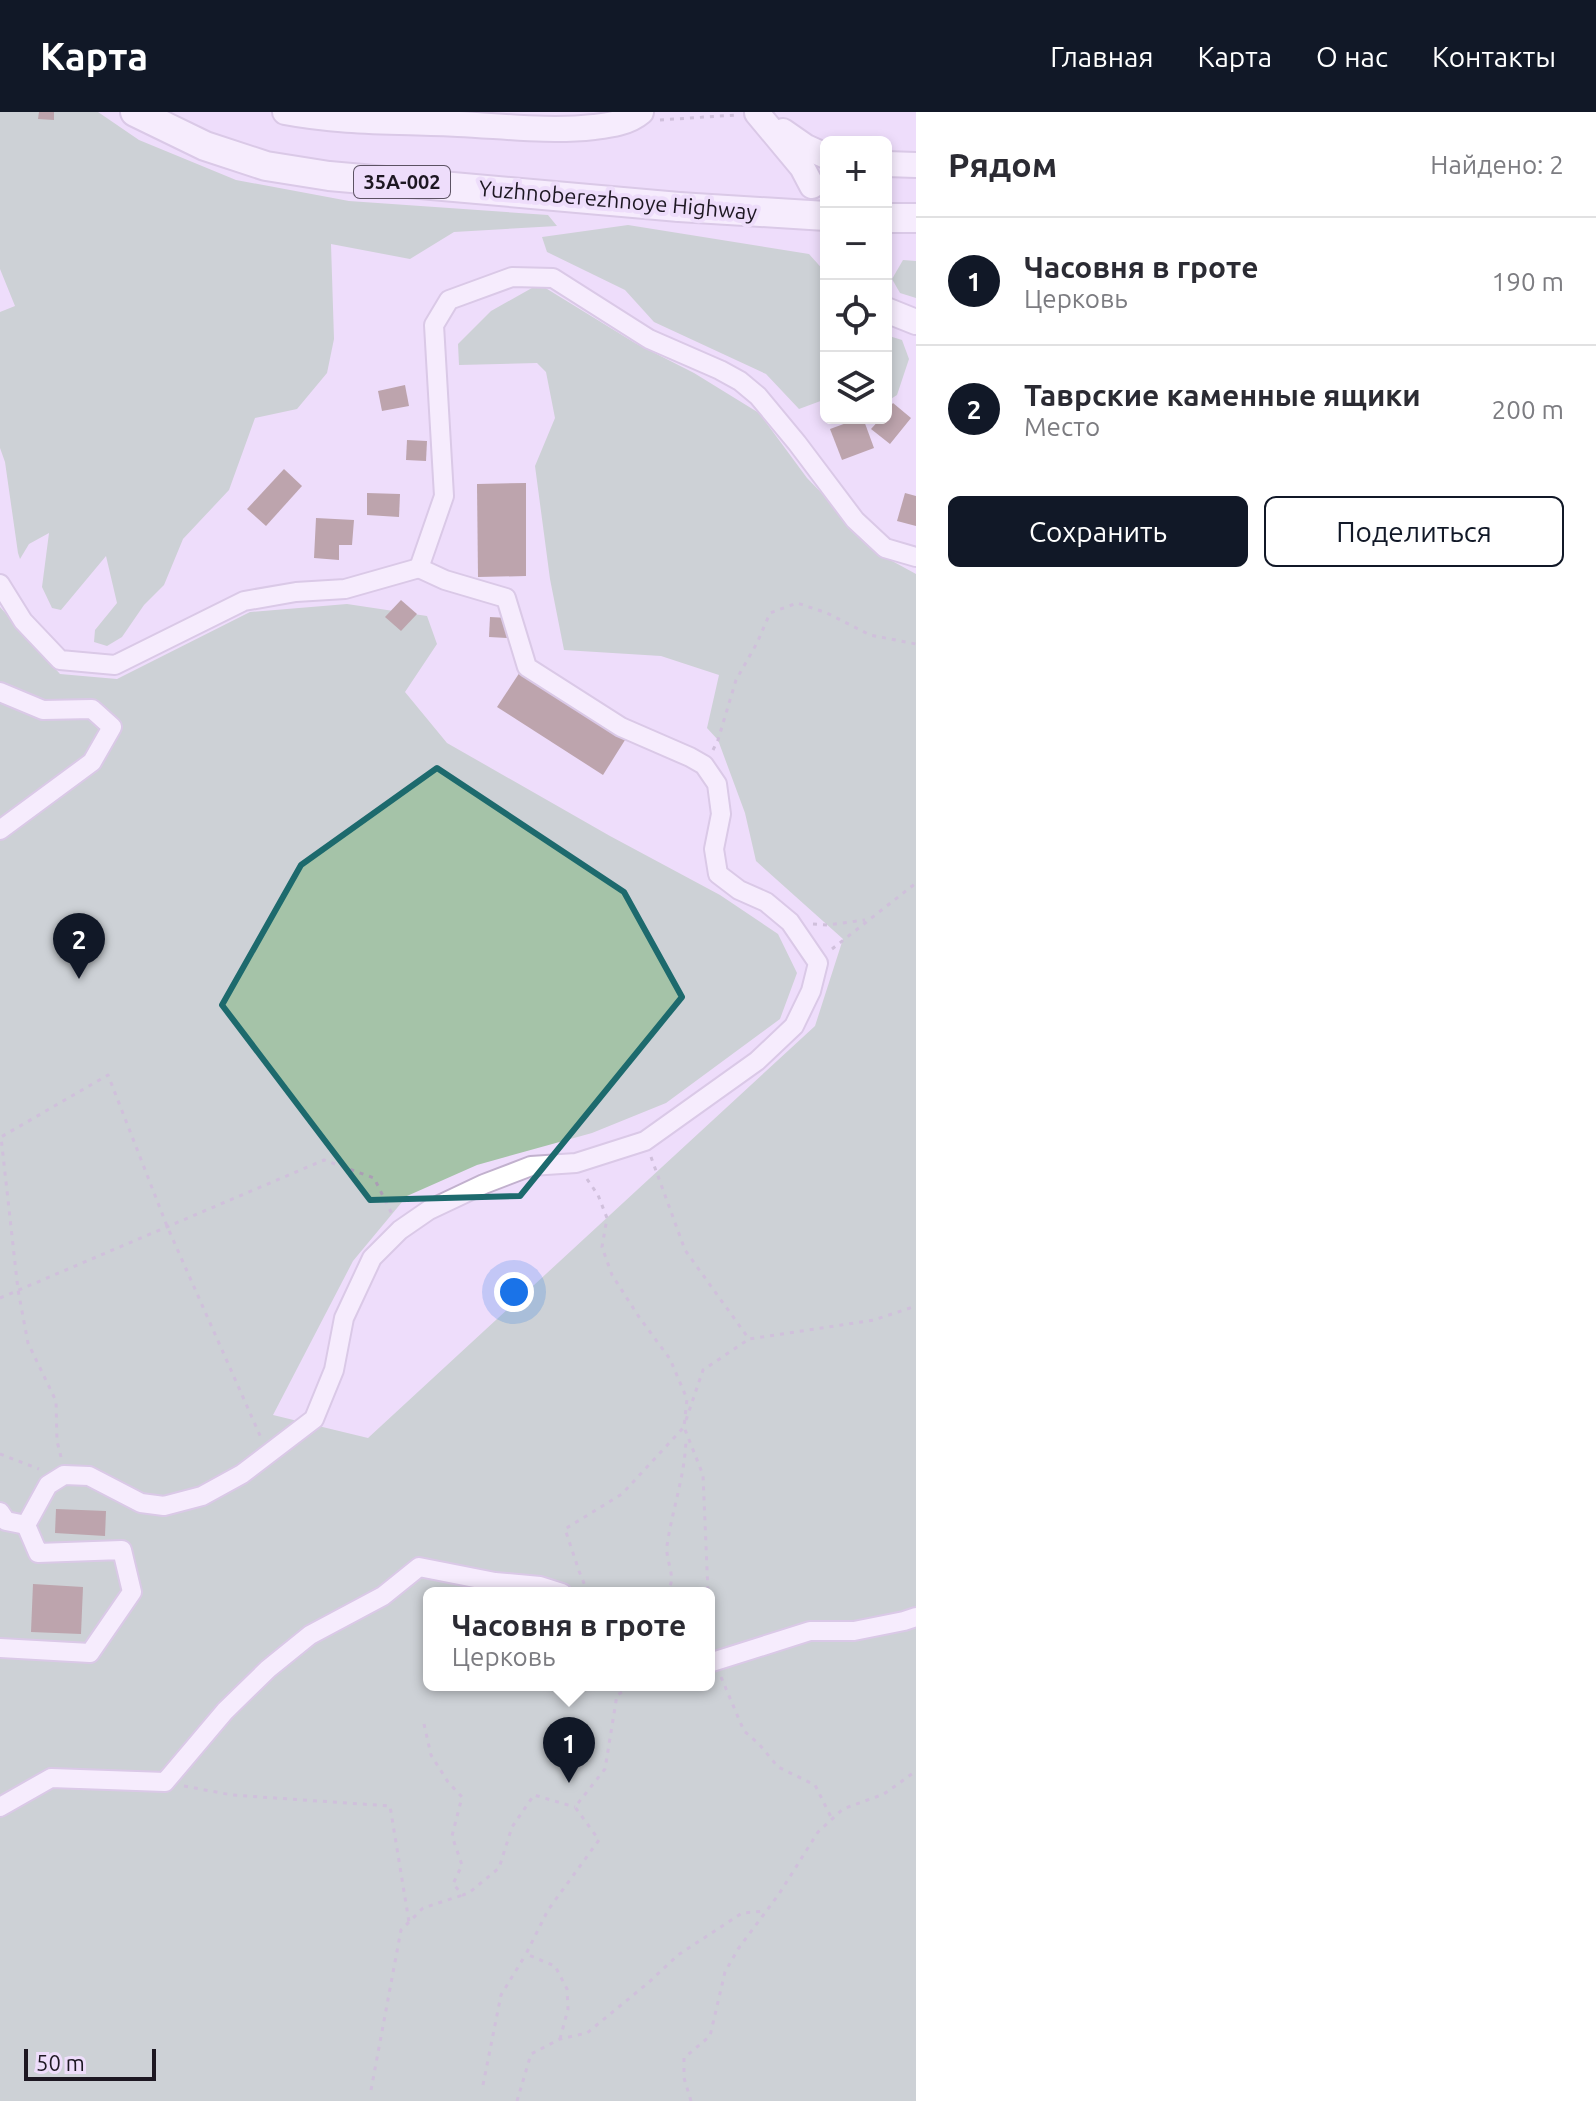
<!DOCTYPE html>
<html lang="ru">
<head>
<meta charset="utf-8">
<style>
  :root { --surface:#fff; --page:#f7f7f7; --text:#2b2b33; --muted:#7c7c81; --line:#e1e1e2; --accent:#111827 }
  body { margin:0; font-family:Ubuntu,sans-serif; background:var(--page); color:var(--text) }
  .controls { position:absolute; right:24px; top:24px; display:grid; overflow:hidden; border-radius:12px; box-shadow:0 4px 12px #0003 }
  .controls button { width:72px; height:72px; display:grid; place-items:center; padding:0; border:0; border-bottom:2px solid var(--line); background:var(--surface); color:var(--text); font:40px sans-serif }
  .scale { position:absolute; left:24px; bottom:20px; width:132px; box-sizing:border-box; padding-left:8px; border:4px solid #1d1722; border-top:0; font-size:22px; line-height:28px; white-space:nowrap; color:#1d1722; -webkit-text-stroke:6px #eeddfb; paint-order:stroke }
  .you { position:absolute; left:514px; top:1180px; width:28px; height:28px; margin:-20px; border:6px solid #fff; border-radius:50%; background:#1a73e8; box-shadow:0 0 0 12px #1a73e833 }
  .badge { display:grid; place-items:center; width:52px; height:52px; border-radius:50%; background:var(--accent); color:#fff; font-size:26px; font-weight:700 }
  .pin { position:absolute; translate:-50% -66px; filter:drop-shadow(0 2px 4px #0008) }
  .pin::after { content:''; position:absolute; top:42px; width:28px; height:24px; background:inherit; clip-path:polygon(0 0,100% 0,50% 100%) }
  .popup { position:absolute; left:423px; top:1475px; width:292px; height:104px; box-sizing:border-box; display:grid; place-content:center; border-radius:12px; background:var(--surface); filter:drop-shadow(0 2px 6px #0005); font-size:26px; white-space:nowrap; color:var(--muted) }
  .popup b { font-size:30px; color:var(--text) }
  .popup::after { content:''; position:absolute; left:50%; top:100%; margin-left:-16px; border:16px solid transparent; border-top-color:var(--surface) }
  .list { margin:0; padding:0; list-style:none }
  h2 { display:flex; justify-content:space-between; align-items:center; height:104px; margin:0; padding:0 32px; font-size:34px }
  h2 small { font-size:26px; font-weight:400; color:var(--muted) }
  .list li { display:grid; grid-template-columns:52px 1fr auto; gap:24px; align-items:center; box-sizing:border-box; height:128px; padding:0 32px; border-top:2px solid var(--line) }
  .list b { display:block; font-size:30px; white-space:nowrap }
  .list p { margin:0; font-size:26px; white-space:nowrap; color:var(--muted) }
  .list em { font-size:26px; font-style:normal; color:var(--muted) }
  .actions { display:flex; gap:16px; padding:24px 32px }
  .actions a { flex:1; padding:18px 0; border:2px solid var(--accent); border-radius:12px; text-align:center; font-size:28px; color:var(--accent) }
  .actions .main { background:var(--accent); color:#fff }
  .icon { flex:none; width:44px; height:44px; fill:none; stroke:currentColor; stroke-width:2; stroke-linecap:round; stroke-linejoin:round }
  .map { position:relative; flex:none; width:916px; height:1989px; overflow:hidden }
  header { display:flex; align-items:center; gap:48px; box-sizing:border-box; height:112px; padding:0 40px; background:var(--accent); color:#fff }
  header strong { font-size:38px }
  nav { display:flex; gap:44px; margin-inline-start:auto; font-size:28px }
  main { display:flex }
  aside { flex:1; background:var(--surface) }
  .map>svg:first-child { display:block }
  .green { fill:#a5c3a8; fill-rule:evenodd }
  .building { fill:#80604e }
  .lines { fill:none; stroke-linecap:round; stroke-linejoin:round }
  .minor-casing { stroke:#c2b1ce; stroke-width:22 }
  .major-casing { stroke:#c2b1ce; stroke-width:28 }
  .highway-casing { stroke:#c2b1ce; stroke-width:32 }
  .path { stroke:#ab9db5; stroke-width:3; stroke-dasharray:4 6; stroke-linecap:butt }
  .minor { stroke:#fff; stroke-width:18 }
  .major { stroke:#fff; stroke-width:24 }
  .highway { stroke:#fff; stroke-width:28 }
  .highway-bridge-casing { stroke:#c2b1ce; stroke-width:32; stroke-linecap:butt }
  .highway-bridge { stroke:#fff; stroke-width:28 }
  .marked { fill:none; stroke:#1d6a6d; stroke-width:6; stroke-linejoin:round }
  .labels { text-anchor:middle; stroke-width:8; stroke-linejoin:round; paint-order:stroke }
  .shield { fill:#eeddfb; stroke:#5c5263; stroke-width:2 }
  .shield-label { font-size:20px; font-weight:bold; fill:#1d1722 }
  .street-label { font-size:22px; fill:#1d1722; stroke:#eeddfb }
</style>
</head>
<body>
<header>
<strong>Карта</strong>
<nav><a>Главная</a><a>Карта</a><a>О нас</a><a>Контакты</a></nav>
</header>
<main>
<div class="map">
<svg width="916" height="1989" viewBox="0 0 916 1989">
  <rect width="100%" height="100%" fill="#eeddfb"/>
  <g class="green">
    <polygon points="0,0 98,0 139,28 236,68 349,89 548,103 557,114 454,120 410,147 331,132 334,227 327,261 297,297 255,306 229,378 183,427 164,473 144,493 122,525 107,534 94,530 95,518 117,491 106,444 61,498 52,496 42,475 49,421 29,432 20,447 18,441 5,350 0,336 0,200 15,194 0,157"/>
    <polygon points="628,113 809,142 826,161 826,287 799,297 766,262 654,210 625,178 547,140 542,125"/>
    <polygon points="903,148 916,149 916,186 900,181 892,167"/>
    <path d="M539 172 635 231 694 261 759 301 807 366 883 444 916 462V1989H0V495L60 562 117 567 250 500 347 492 427 504 437 532 405 580 447 631 610 724 720 783 778 822 797 861 780 907 666 991 592 1021 477 1053 407 1084 353 1149 273 1303 368 1326 815 914 843 827 756 749 745 701 718 628 707 616 719 563 661 544 564 538 550 467 535 354 555 306 546 260 537 251 459 253 458 232 491 199ZM429 1481H709V1573H429Z"/>
    <polygon points="886,223 902,228 909,247 897,283 886,290"/>
  </g>
  <g class="building">
    <polygon points="39,0 54,0 54,8 38,7"/>
    <polygon points="405,273 409,294 382,299 378,279"/>
    <polygon points="893,291 911,306 890,332 871,317 881,306 886,306 886,299"/>
    <polygon points="860,306 863,306 874,336 842,348 830,317"/>
    <polygon points="407,328 427,329 426,349 406,348"/>
    <polygon points="284,357 302,374 266,414 247,397"/>
    <polygon points="526,371 526,464 478,465 477,372"/>
    <polygon points="367,381 400,382 399,405 367,403"/>
    <polygon points="905,381 916,384 916,414 897,409"/>
    <polygon points="316,406 354,408 352,433 339,433 339,448 314,446"/>
    <polygon points="401,488 417,502 401,519 385,505"/>
    <polygon points="490,505 508,506 507,526 489,525"/>
    <polygon points="520,560 625,628 603,663 497,595"/>
    <polygon points="56,1397 106,1399 105,1424 55,1421"/>
    <polygon points="33,1472 83,1475 81,1522 31,1520"/>
  </g>
  <g class="lines">
    <g class="minor-casing">
      <g id="minor">
        <polyline points="419,456 444,384 434,213 449,188 512,165 553,166 649,227 720,258 740,269 758,284 797,331 855,408 885,436 916,445"/>
        <polyline points="0,472 23,509 60,548 115,553 244,489 296,480 345,477 419,456"/>
        <polyline points="0,580 43,598 92,597 112,615 92,650 0,718"/>
        <polyline points="0,1400 6,1409 26,1413 48,1373 64,1363 89,1364 141,1391 164,1394 202,1384 242,1362 314,1307 334,1258 344,1206 372,1146 400,1118 429,1098 484,1072 531,1054 576,1051 645,1029 757,949 794,914 811,879 818,851 790,810 766,790 739,778 718,762 714,737 721,702 717,672 704,653 690,645 621,615 527,555 506,486 445,468 419,456"/>
        <polyline points="0,1536 90,1541 132,1480 122,1438 38,1441 26,1413"/>
        <polyline points="709,1551 810,1519 854,1519 904,1509 916,1505"/>
        <polyline points="0,1695 51,1666 165,1670 225,1599 268,1557 310,1523 383,1484 419,1455 495,1470 540,1474 562,1481"/>
      </g>
    </g>
    <g class="major-casing">
      <g id="major">
        <path d="M285 0C342 11 400 9 458 12 503 14 549 20 594 15 610 13 628 11 641 0"/>
        <polyline points="757,1 802,55 812,74"/>
        <polyline points="783,19 806,35 826,44"/>
        <polyline points="886,52 916,53"/>
        <polyline points="886,198 916,210"/>
      </g>
    </g>
    <g class="highway-casing">
      <g id="highway">
        <polyline points="135,0 205,34 266,54 329,64 679,95"/>
        <polyline points="886,106 916,106"/>
      </g>
    </g>
    <g class="path">
      <polyline points="660,8 736,3"/>
      <polyline points="713,638 718,628 736,568 757,531 770,501 797,491 827,501 870,523 916,532"/>
      <polyline points="813,812 827,813 865,808"/>
      <polyline points="832,837 916,771"/>
      <polyline points="651,1045 685,1138 749,1227 874,1208 916,1194"/>
      <polyline points="587,1067 598,1083 607,1106 602,1135 612,1163 639,1205 670,1247 687,1287 684,1315 703,1363 708,1481"/>
      <polyline points="0,1186 324,1048 374,1066 393,1104"/>
      <polyline points="686,1308 703,1258 749,1227"/>
      <polyline points="0,1342 39,1357"/>
      <polyline points="61,1345 57,1329 56,1289 28,1231 18,1178 1,1025 108,963 167,1114 262,1328"/>
      <polyline points="588,1481 579,1459 565,1417 622,1382 684,1315"/>
      <path d="M664 1481C680 1470 665 1450 667 1434 672 1398 685 1364 686 1327"/>
      <polyline points="709,1491 712,1530"/>
      <polyline points="721,1565 744,1619 759,1632 778,1655 815,1673 832,1707"/>
      <polyline points="424,1612 431,1643 448,1670 462,1685 452,1724 462,1753 453,1772 463,1783 470,1780 499,1756 512,1715 534,1683 575,1695"/>
      <polyline points="184,1674 232,1683 390,1694 409,1810"/>
      <polyline points="560,1927 568,1897 567,1877 555,1854 526,1842 548,1798 599,1728 575,1695 605,1657 617,1583 635,1573"/>
      <polyline points="483,1973 501,1883 526,1842"/>
      <polyline points="371,1978 401,1818 423,1796 463,1783"/>
      <polyline points="517,1989 531,1942 560,1927 587,1921 648,1871 678,1843 742,1801 766,1799"/>
      <polyline points="691,1989 684,1966 684,1946 710,1924 725,1860 738,1837 779,1782 818,1720 843,1697 884,1682 916,1659"/>
    </g>
    <use href="#minor" class="minor"/>
    <use href="#major" class="major"/>
    <use href="#highway" class="highway"/>
    <g class="highway-bridge-casing">
      <polyline id="highway-bridge" points="679,95 826,104"/>
    </g>
    <use href="#highway-bridge" class="highway-bridge"/>
  </g>
  <path d="M0 0H916V1989H0ZM437 656 624 780 682 885 520 1084 370 1088 222 893 301 753Z" fill="#eeddfb" fill-opacity=".55" fill-rule="evenodd"/>
  <path class="marked" d="M437 656 624 780 682 885 520 1084 370 1088 222 893 301 753Z"/>
  <g class="labels">
    <rect class="shield" x="354" y="54" width="96" height="32" rx="6"/>
    <g class="shield-label">
      <text x="402" y="77">35А-002</text>
    </g>
    <g class="street-label">
      <text transform="translate(618 88) rotate(5)" y="8">Yuzhnoberezhnoye Highway</text>
    </g>
  </g>
</svg>
<div class="controls">
<button>+</button>
<button>−</button>
<button><svg class="icon" aria-label="locate" viewBox="0 0 24 24"><circle cx="12" cy="12" r="6"/><path d="M12 2v4M12 18v4M2 12h4M18 12h4"/></svg></button>
<button><svg class="icon" aria-label="layers" viewBox="0 0 24 24"><path d="M12 4l9 5-9 5-9-5zM3 14l9 5 9-5"/></svg></button>
</div>
<div class="scale">50 m</div>
<div class="you"></div>
<div class="pin badge" style="left:569px;top:1671px">1</div>
<div class="popup"><b>Часовня в гроте</b>Церковь</div>
<div class="pin badge" style="left:79px;top:867px">2</div>
</div>
<aside>
<h2>Рядом<small>Найдено: 2</small></h2>
<ul class="list">
<li><span class="badge">1</span><div><b>Часовня в гроте</b><p>Церковь</p></div><em>190 m</em></li>
<li><span class="badge">2</span><div><b>Таврские каменные ящики</b><p>Место</p></div><em>200 m</em></li>
</ul>
<div class="actions"><a class="main">Сохранить</a><a>Поделиться</a></div>
</aside>
</main>
</body>
</html>
